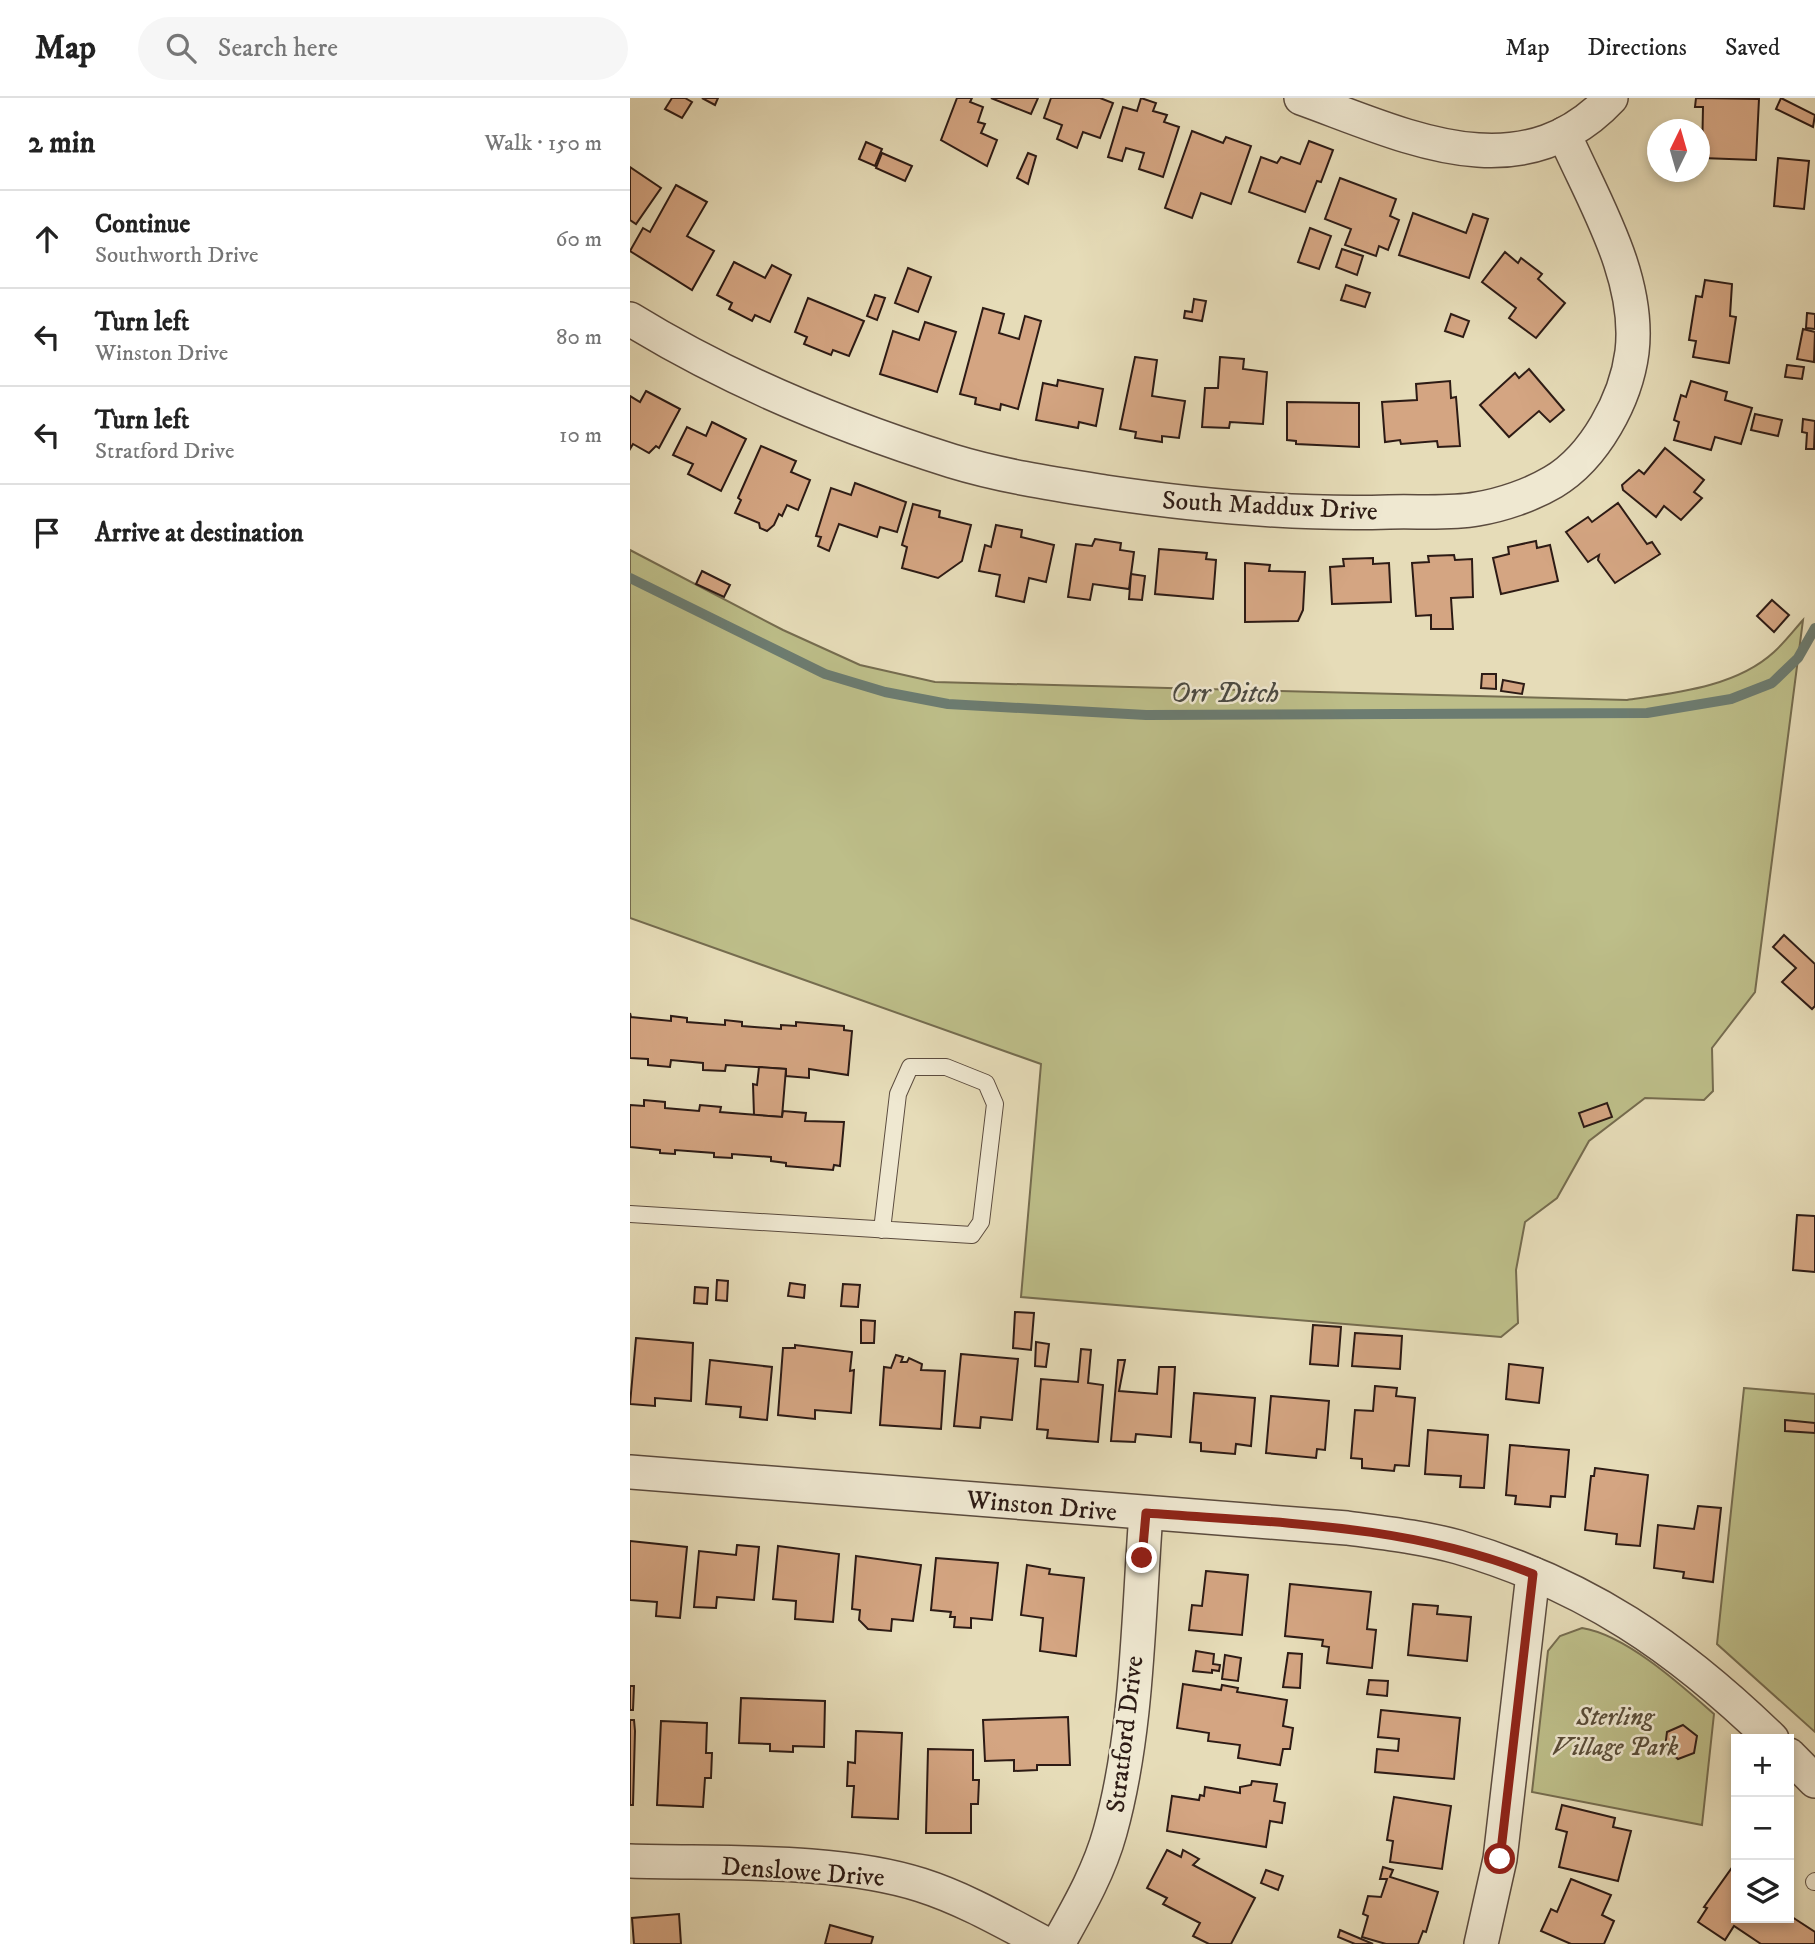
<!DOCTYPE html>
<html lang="en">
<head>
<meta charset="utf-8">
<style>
  :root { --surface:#fff; --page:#f6f6f6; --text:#222; --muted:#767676; --line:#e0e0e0 }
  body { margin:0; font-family:"IM FELL DW Pica",serif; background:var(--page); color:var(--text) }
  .controls { position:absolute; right:21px; bottom:21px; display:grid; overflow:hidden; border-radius:0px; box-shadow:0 4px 10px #0003 }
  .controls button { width:63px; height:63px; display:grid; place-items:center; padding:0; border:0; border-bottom:2px solid var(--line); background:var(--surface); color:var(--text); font:35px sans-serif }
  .compass { position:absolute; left:1017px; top:21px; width:63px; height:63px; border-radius:50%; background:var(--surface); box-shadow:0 4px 10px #0003; rotate:5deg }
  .stop { position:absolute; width:21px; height:21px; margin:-16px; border:5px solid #8f2418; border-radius:50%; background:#fff }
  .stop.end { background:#8f2418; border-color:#fff; box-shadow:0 2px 7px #0008 }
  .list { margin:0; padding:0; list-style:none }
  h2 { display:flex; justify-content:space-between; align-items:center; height:91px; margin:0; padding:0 28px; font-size:30px }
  h2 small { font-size:23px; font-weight:400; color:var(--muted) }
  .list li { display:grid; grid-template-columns:46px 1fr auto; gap:21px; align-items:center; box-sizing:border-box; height:98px; padding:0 28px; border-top:2px solid var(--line) }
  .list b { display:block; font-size:26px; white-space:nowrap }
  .list p { margin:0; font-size:23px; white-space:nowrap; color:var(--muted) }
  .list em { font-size:23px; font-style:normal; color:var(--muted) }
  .icon { flex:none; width:38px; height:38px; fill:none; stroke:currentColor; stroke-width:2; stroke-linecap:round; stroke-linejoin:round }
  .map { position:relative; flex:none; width:1185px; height:1846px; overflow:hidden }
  header { display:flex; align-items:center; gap:42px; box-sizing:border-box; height:98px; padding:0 35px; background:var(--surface); border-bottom:2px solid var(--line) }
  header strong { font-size:33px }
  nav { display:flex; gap:38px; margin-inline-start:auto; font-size:24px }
  .search { width:490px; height:63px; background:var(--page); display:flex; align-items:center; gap:18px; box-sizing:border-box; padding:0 24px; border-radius:38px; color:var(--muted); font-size:26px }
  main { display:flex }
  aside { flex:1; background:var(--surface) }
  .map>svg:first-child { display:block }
  .green { fill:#bdbe89; stroke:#756c4f; stroke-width:2 }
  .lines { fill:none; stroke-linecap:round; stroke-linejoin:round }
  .stream { stroke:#6c7c71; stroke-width:10 }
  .building { fill:#d4a582; stroke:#2d1b15; stroke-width:2 }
  .service-casing { stroke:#5b4b3e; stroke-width:18 }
  .minor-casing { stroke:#5b4b3e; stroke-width:36 }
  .service { stroke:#efe8d1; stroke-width:16 }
  .minor { stroke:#efe8d1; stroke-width:33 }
  .route { stroke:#8f2418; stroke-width:9 }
  .labels { text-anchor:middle; stroke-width:5; stroke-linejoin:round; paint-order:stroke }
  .street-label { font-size:26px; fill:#2d1b15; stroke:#efe8d1 }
  .park-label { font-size:26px; font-style:italic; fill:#584c38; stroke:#efe8d1 }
  .water-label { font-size:28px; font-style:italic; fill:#4c4b43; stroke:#efe8d1 }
</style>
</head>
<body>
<header>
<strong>Map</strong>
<div class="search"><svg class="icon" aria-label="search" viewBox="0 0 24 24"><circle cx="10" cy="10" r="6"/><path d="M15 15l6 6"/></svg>Search here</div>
<nav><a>Map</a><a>Directions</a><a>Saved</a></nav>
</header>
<main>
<aside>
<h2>2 min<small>Walk · 150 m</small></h2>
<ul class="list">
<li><svg class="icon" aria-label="ahead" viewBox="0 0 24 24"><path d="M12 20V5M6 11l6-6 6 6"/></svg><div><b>Continue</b><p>Southworth Drive</p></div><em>60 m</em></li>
<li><svg class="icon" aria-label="left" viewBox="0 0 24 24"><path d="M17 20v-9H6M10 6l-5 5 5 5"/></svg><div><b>Turn left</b><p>Winston Drive</p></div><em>80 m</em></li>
<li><svg class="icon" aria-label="left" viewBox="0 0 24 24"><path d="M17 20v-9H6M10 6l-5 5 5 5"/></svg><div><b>Turn left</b><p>Stratford Drive</p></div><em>10 m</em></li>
<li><svg class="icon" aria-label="arrive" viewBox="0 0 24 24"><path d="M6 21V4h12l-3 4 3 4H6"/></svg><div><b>Arrive at destination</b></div></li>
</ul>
</aside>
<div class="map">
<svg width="1185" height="1846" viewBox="0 0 1185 1846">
  <rect width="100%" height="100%" fill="#e6dcb8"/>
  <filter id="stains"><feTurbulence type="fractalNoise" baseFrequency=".00286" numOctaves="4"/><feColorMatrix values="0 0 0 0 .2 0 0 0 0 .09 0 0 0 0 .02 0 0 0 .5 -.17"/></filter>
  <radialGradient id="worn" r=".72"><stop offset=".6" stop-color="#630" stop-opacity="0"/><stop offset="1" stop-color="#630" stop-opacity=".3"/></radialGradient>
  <g class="green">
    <path d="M0 452 153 532 230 567 305 584 997 602C1045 595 1106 589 1144 554 1155 544 1164 532 1173 522L1125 894 1082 950 1083 993 1074 1002 1015 1000 959 1043 927 1100 895 1124 886 1172 888 1225 871 1239 391 1199 411 966 0 820Z"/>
    <polygon points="1114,1290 1185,1296 1185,1634 1087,1546"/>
    <path d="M952 1530C996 1537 1050 1586 1084 1616L1072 1727 902 1694 918 1553 930 1538Z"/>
  </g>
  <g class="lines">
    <polyline class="stream" points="0,480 195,576 255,594 318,606 516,617 1017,615 1101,601 1142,585 1168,560 1185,530"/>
  </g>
  <g class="building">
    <polygon points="42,0 55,0 62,4 52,20 35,11"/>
    <polygon points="72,0 88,0 85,7"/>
    <polygon points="327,0 342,0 340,4 353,9 348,24 355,26 351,35 367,42 357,68 311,42"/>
    <polygon points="361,0 408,0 401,16"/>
    <polygon points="421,0 470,0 483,5 470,40 453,34 447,50 427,41 432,27 414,20"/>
    <polygon points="511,0 526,5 523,13 537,17 534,24 549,29 533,79 509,71 514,55 496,50 492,63 478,59 493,9 507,13"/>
    <polygon points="1066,0 1129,1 1126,62 1072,60 1073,9 1065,9"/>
    <polygon points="1151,0 1185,17 1183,29 1146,11"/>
    <polygon points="562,33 593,45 596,39 621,48 601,106 571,95 562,120 535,110"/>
    <polygon points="679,43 703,52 691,84 687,83 675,114 619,94 631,59 647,65 651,59 670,66"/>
    <polygon points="236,44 252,51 245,68 229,61"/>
    <polygon points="252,55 282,68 275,83 246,70"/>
    <polygon points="398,55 406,58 398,86 387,80"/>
    <polygon points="1148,60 1179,63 1174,111 1144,108"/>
    <polygon points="0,69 31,90 6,126 0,122"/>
    <polygon points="710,80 766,101 760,118 769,122 758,152 749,148 746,158 715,147 721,131 695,121"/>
    <polygon points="46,87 77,104 57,138 84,153 62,192 0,153 13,130 20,134"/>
    <polygon points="783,115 836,135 843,116 858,121 839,180 769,157"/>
    <polygon points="680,130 701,138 689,171 668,164"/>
    <polygon points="712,151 733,158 727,177 706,169"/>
    <polygon points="875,154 888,165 891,160 912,176 908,181 935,205 906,240 879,220 886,210 852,184"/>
    <polygon points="104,164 135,180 142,167 161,177 140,224 125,217 122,223 99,211 102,205 87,197"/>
    <polygon points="278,170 301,179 288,214 265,205"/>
    <polygon points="1075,182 1102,186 1100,218 1106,219 1099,265 1063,259 1066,243 1059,242 1066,198 1072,199"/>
    <polygon points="716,187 740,195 735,209 711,202"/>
    <polygon points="245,197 255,200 247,222 237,218"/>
    <polygon points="178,200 234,223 219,258 203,252 201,257 174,246 177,239 165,234"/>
    <polygon points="564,201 576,203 572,223 554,220 555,213 562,214"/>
    <polygon points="353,210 374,216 369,235 389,241 395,218 411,223 388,311 371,306 370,312 345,306 346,300 330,296"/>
    <polygon points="1177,215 1185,216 1185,231 1176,230"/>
    <polygon points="821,216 839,223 833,239 815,233"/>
    <polygon points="295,224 326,234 307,294 250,276 263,233 289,242"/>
    <polygon points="1173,231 1185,234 1184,264 1167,261"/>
    <polygon points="505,259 527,262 522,298 555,303 549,340 532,338 532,344 505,340 506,334 490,331"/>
    <polygon points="590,259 614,261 613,271 637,274 633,326 600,324 599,330 572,329 575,290 588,290"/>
    <polygon points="1157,267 1174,269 1172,281 1155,279"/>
    <polygon points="899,271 934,312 920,324 909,313 879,339 850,307 885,275 889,280"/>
    <polygon points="428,282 473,291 466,328 449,324 448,330 406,322 413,285 427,288"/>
    <polygon points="820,283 821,300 826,299 830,348 808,349 807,343 771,346 770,342 755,344 752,304 787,302 786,286"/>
    <polygon points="1061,283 1097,294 1095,302 1122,310 1111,346 1085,339 1081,352 1044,342 1049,324 1044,322 1051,297 1056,299"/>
    <polygon points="16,293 50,311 29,350 26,348 19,355 3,346 0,351 0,298 10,304"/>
    <polygon points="657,304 729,305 729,349 666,346 666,343 657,342"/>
    <polygon points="1125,316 1152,322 1148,338 1121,332"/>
    <polygon points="1173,321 1185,323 1184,351 1176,351 1177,335 1172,334"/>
    <polygon points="82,324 116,341 91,393 58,376 63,366 43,357 57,329 76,338"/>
    <polygon points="131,348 166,363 161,374 180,382 168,412 157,407 152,418 149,416 144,427 137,433 130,430 129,425 105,415 111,402 108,400"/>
    <polygon points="1035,350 1074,382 1064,394 1072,400 1051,422 1034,408 1026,419 993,392 992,387 1009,372 1014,376"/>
    <polygon points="225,385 276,404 267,434 250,429 247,439 209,426 199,453 188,448 191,439 186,438 201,390 221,397"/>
    <polygon points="988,405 1017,446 1022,444 1030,456 985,485 968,462 969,457 958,464 936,434 958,419 962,424"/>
    <polygon points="283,406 310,413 309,419 341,427 332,463 308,480 272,470 277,449 272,447"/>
    <polygon points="366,427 392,432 391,439 424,447 416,484 399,480 394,504 366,498 370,477 349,473 355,447 361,449"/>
    <polygon points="465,441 491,445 490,452 504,454 499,491 463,486 460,502 438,499 446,446 462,448"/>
    <polygon points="906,443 907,450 920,447 928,483 871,496 863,460 879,456 878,449"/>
    <polygon points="529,451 577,455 576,461 586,462 583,501 525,496"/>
    <polygon points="824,457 825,462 842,461 843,499 821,500 823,531 801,531 801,517 786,518 782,465 799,464 798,458"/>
    <polygon points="743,460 743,466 759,465 761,504 702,506 700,469 714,468 713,461"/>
    <polygon points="615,465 640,467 639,473 675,474 673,512 668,523 615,524"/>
    <polygon points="72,473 100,487 94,499 66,486"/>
    <polygon points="501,476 515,478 512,502 499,501"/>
    <polygon points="1142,502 1159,517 1144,534 1127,518"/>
    <polygon points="852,576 866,576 866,591 851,590"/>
    <polygon points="873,582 894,586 892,596 871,593"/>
    <polygon points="1154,837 1185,866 1185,908 1182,911 1152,884 1166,870 1143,849"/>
    <polygon points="0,915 1,919 41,923 41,918 57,920 57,924 95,927 95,922 112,924 112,928 151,931 151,927 166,928 166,924 214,928 214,932 222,933 218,977 179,971 179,980 156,978 156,971 96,967 95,973 73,972 73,965 41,962 40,969 18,967 18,961 0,960"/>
    <polygon points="129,969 156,971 152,1019 124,1017 123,986 127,987"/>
    <polygon points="14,1002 35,1004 35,1010 69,1013 70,1007 91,1009 90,1014 152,1019 153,1013 176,1015 175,1023 214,1024 210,1068 204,1067 203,1072 156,1068 156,1065 141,1063 141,1059 102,1056 102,1060 84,1059 84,1055 45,1052 45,1056 30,1055 30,1052 0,1049 0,1007 14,1008"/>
    <polygon points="977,1005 982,1019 954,1029 949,1015"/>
    <polygon points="1167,1117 1185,1118 1185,1174 1163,1172"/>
    <polygon points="87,1182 98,1183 97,1203 86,1202"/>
    <polygon points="160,1185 175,1187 174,1200 158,1198"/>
    <polygon points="213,1186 230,1187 228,1209 211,1208"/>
    <polygon points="65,1189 78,1190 77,1206 64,1205"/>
    <polygon points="385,1214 404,1215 401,1252 383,1250"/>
    <polygon points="231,1222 245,1223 244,1245 231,1245"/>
    <polygon points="683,1227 711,1229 708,1268 680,1266"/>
    <polygon points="725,1235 772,1238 770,1271 722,1268"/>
    <polygon points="6,1240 63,1245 61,1303 25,1300 25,1308 0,1306"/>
    <polygon points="406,1244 419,1246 416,1269 405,1268"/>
    <polygon points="165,1247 222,1254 220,1273 224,1272 221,1315 185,1312 185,1321 148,1317 153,1250 165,1250"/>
    <polygon points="451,1251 461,1252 458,1285 473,1287 468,1344 417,1340 418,1332 407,1331 411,1281 448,1284"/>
    <polygon points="331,1256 388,1261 382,1322 351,1319 350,1330 324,1328"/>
    <polygon points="266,1257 273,1259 271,1264 277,1264 279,1260 292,1266 291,1272 315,1273 311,1331 250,1327 254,1269 261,1270"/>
    <polygon points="80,1262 142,1269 137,1322 110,1319 111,1309 76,1306"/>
    <polygon points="488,1262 495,1262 489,1293 527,1296 529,1269 545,1269 541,1339 506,1336 505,1344 481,1343"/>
    <polygon points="879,1266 913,1270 909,1305 876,1301"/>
    <polygon points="745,1288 767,1290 766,1298 785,1300 779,1368 765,1367 764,1373 732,1370 732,1361 721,1360 725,1312 743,1313"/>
    <polygon points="564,1295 625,1300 621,1348 606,1346 605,1356 571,1353 571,1345 560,1344"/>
    <polygon points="641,1298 699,1303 695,1352 687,1351 686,1360 636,1355"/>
    <polygon points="1155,1322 1185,1325 1185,1335 1155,1333"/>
    <polygon points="798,1332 858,1337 854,1390 830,1389 831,1378 795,1376"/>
    <polygon points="880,1347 939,1352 935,1399 921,1398 920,1409 885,1406 886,1398 876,1397"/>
    <polygon points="965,1370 1018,1377 1010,1448 986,1446 987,1436 955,1432 961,1378 964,1378"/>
    <polygon points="1068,1408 1091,1410 1083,1484 1053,1480 1054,1474 1024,1470 1028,1427 1064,1431"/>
    <polygon points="0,1443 57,1449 50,1520 26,1518 27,1504 0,1502"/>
    <polygon points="107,1447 129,1449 124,1502 87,1499 86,1510 64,1509 69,1453 106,1457"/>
    <polygon points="148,1448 209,1456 203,1524 165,1521 166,1503 143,1501"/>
    <polygon points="226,1458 291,1467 283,1523 262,1521 261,1533 238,1531 229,1522 230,1512 222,1511"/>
    <polygon points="306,1460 368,1465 362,1522 341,1520 341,1530 324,1529 325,1519 320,1519 321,1514 301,1512"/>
    <polygon points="397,1467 420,1471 419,1476 454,1480 446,1558 410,1553 413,1520 391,1517"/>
    <polygon points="576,1473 618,1477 612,1537 559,1532 562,1507 572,1508"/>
    <polygon points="660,1486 741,1494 737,1531 746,1532 742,1570 697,1565 699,1549 692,1548 693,1542 655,1538"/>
    <polygon points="783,1506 808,1508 807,1516 841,1519 837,1563 778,1557"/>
    <polygon points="566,1553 584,1556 583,1566 590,1567 589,1573 582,1572 582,1575 563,1573"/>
    <polygon points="658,1555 672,1556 670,1590 653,1589"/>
    <polygon points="595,1557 611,1560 608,1583 592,1581"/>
    <polygon points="739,1582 758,1583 757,1598 737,1596"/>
    <polygon points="553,1586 591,1592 592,1587 608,1590 607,1594 657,1602 653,1628 663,1630 660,1651 653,1651 650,1667 608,1660 610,1647 578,1643 579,1635 547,1630"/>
    <polygon points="0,1588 4,1588 3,1612 0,1612"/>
    <polygon points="111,1600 195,1603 194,1649 163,1648 163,1654 140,1653 140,1646 109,1645"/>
    <polygon points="751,1612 830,1620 824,1681 745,1674 747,1651 768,1653 769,1641 748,1639"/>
    <polygon points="438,1619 440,1667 407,1667 407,1672 384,1673 384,1662 355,1663 353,1622"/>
    <polygon points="0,1622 4,1622 5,1633 3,1707 0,1707"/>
    <polygon points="31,1623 77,1625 76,1655 82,1655 81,1680 75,1680 73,1709 27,1707"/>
    <polygon points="1053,1627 1067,1638 1064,1655 1048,1661 1035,1650 1037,1634"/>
    <polygon points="226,1633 272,1635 268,1721 222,1719 224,1688 217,1688 218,1664 225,1665"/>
    <polygon points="298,1651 343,1652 343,1682 349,1682 348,1706 341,1706 341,1735 296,1735"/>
    <polygon points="622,1683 647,1686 644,1703 655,1705 652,1725 640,1723 636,1749 537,1733 542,1698 569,1702 570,1697 574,1698 575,1689 610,1695 610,1689 621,1687"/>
    <polygon points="764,1699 821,1708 812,1771 760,1764 763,1743 757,1742"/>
    <polygon points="932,1707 985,1720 983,1729 1001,1733 988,1783 929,1769 937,1734 926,1731"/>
    <polygon points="537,1752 551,1759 553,1752 569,1761 563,1767 625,1800 601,1846 579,1846 563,1838 570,1825 533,1806 537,1800 517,1790"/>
    <polygon points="1106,1764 1106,1820 1159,1820 1159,1817 1185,1834 1185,1846 1131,1846 1104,1828 1095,1842 1068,1824 1077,1810 1074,1809"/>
    <polygon points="753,1769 763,1772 760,1779 808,1794 796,1834 793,1833 788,1846 756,1846 732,1839 738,1818 733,1816 738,1798 751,1799 757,1781 750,1781"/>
    <polygon points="636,1772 653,1778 648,1792 631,1785"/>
    <polygon points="941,1781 981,1797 972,1817 984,1823 974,1846 941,1846 911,1833 921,1811 927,1814"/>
    <polygon points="49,1816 51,1846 4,1846 2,1820"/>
    <polygon points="200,1827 243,1839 241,1846 195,1846"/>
    <polygon points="710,1832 743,1846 725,1846 708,1839"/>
  </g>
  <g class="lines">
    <g class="service-casing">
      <g id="service">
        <polyline points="0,1116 342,1137 351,1124 365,1006 356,985 316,969 280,969 268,996 252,1132"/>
        <polyline points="1184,1784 1185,1783"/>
      </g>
    </g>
    <g class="minor-casing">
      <g id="minor">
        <path d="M671 0C774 37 890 97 981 0"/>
        <path d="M0 221C99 282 211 328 322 363 371 378 424 386 475 394 570 408 663 417 759 414 787 413 819 416 847 411 872 407 901 397 923 384 965 359 996 301 1002 254 1011 179 963 102 934 36"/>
        <path d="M0 1374 717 1430C754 1435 792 1439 828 1449 957 1487 1047 1549 1142 1641"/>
        <polyline points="1159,1657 1185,1683"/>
        <path d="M0 1763C89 1766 207 1760 291 1787 335 1801 376 1825 416 1846"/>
        <path d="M428 1846C448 1810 469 1774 480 1734 508 1634 508 1519 516 1415"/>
        <polyline points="851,1846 870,1761 903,1476"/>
      </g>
    </g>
    <use href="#service" class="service"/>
    <use href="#minor" class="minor"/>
  </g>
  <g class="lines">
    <path class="route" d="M512 1460 516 1415C648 1425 778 1426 903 1476L870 1761"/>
  </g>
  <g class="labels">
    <g class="street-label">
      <text transform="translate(640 407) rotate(3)" y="9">South Maddux Drive</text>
      <text transform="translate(412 1407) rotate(5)" y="9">Winston Drive</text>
      <text transform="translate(494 1636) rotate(-83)" y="9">Stratford Drive</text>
      <text transform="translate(173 1773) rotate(4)" y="9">Denslowe Drive</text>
    </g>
    <g class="park-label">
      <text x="985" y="1627">Sterling<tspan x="985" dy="30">Village Park</tspan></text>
    </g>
    <g class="water-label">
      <text x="595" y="604">Orr Ditch</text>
    </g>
  </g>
  <rect width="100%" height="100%" filter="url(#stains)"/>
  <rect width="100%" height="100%" fill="url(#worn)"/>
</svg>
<div class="controls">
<button>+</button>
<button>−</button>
<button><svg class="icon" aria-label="layers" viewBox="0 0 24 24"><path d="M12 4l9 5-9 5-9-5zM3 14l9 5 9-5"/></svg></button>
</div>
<svg class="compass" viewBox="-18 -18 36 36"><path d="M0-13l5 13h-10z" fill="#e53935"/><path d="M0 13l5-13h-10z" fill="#767676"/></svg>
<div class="stop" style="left:870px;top:1761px"></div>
<div class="stop end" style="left:512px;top:1460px"></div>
</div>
</main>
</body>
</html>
